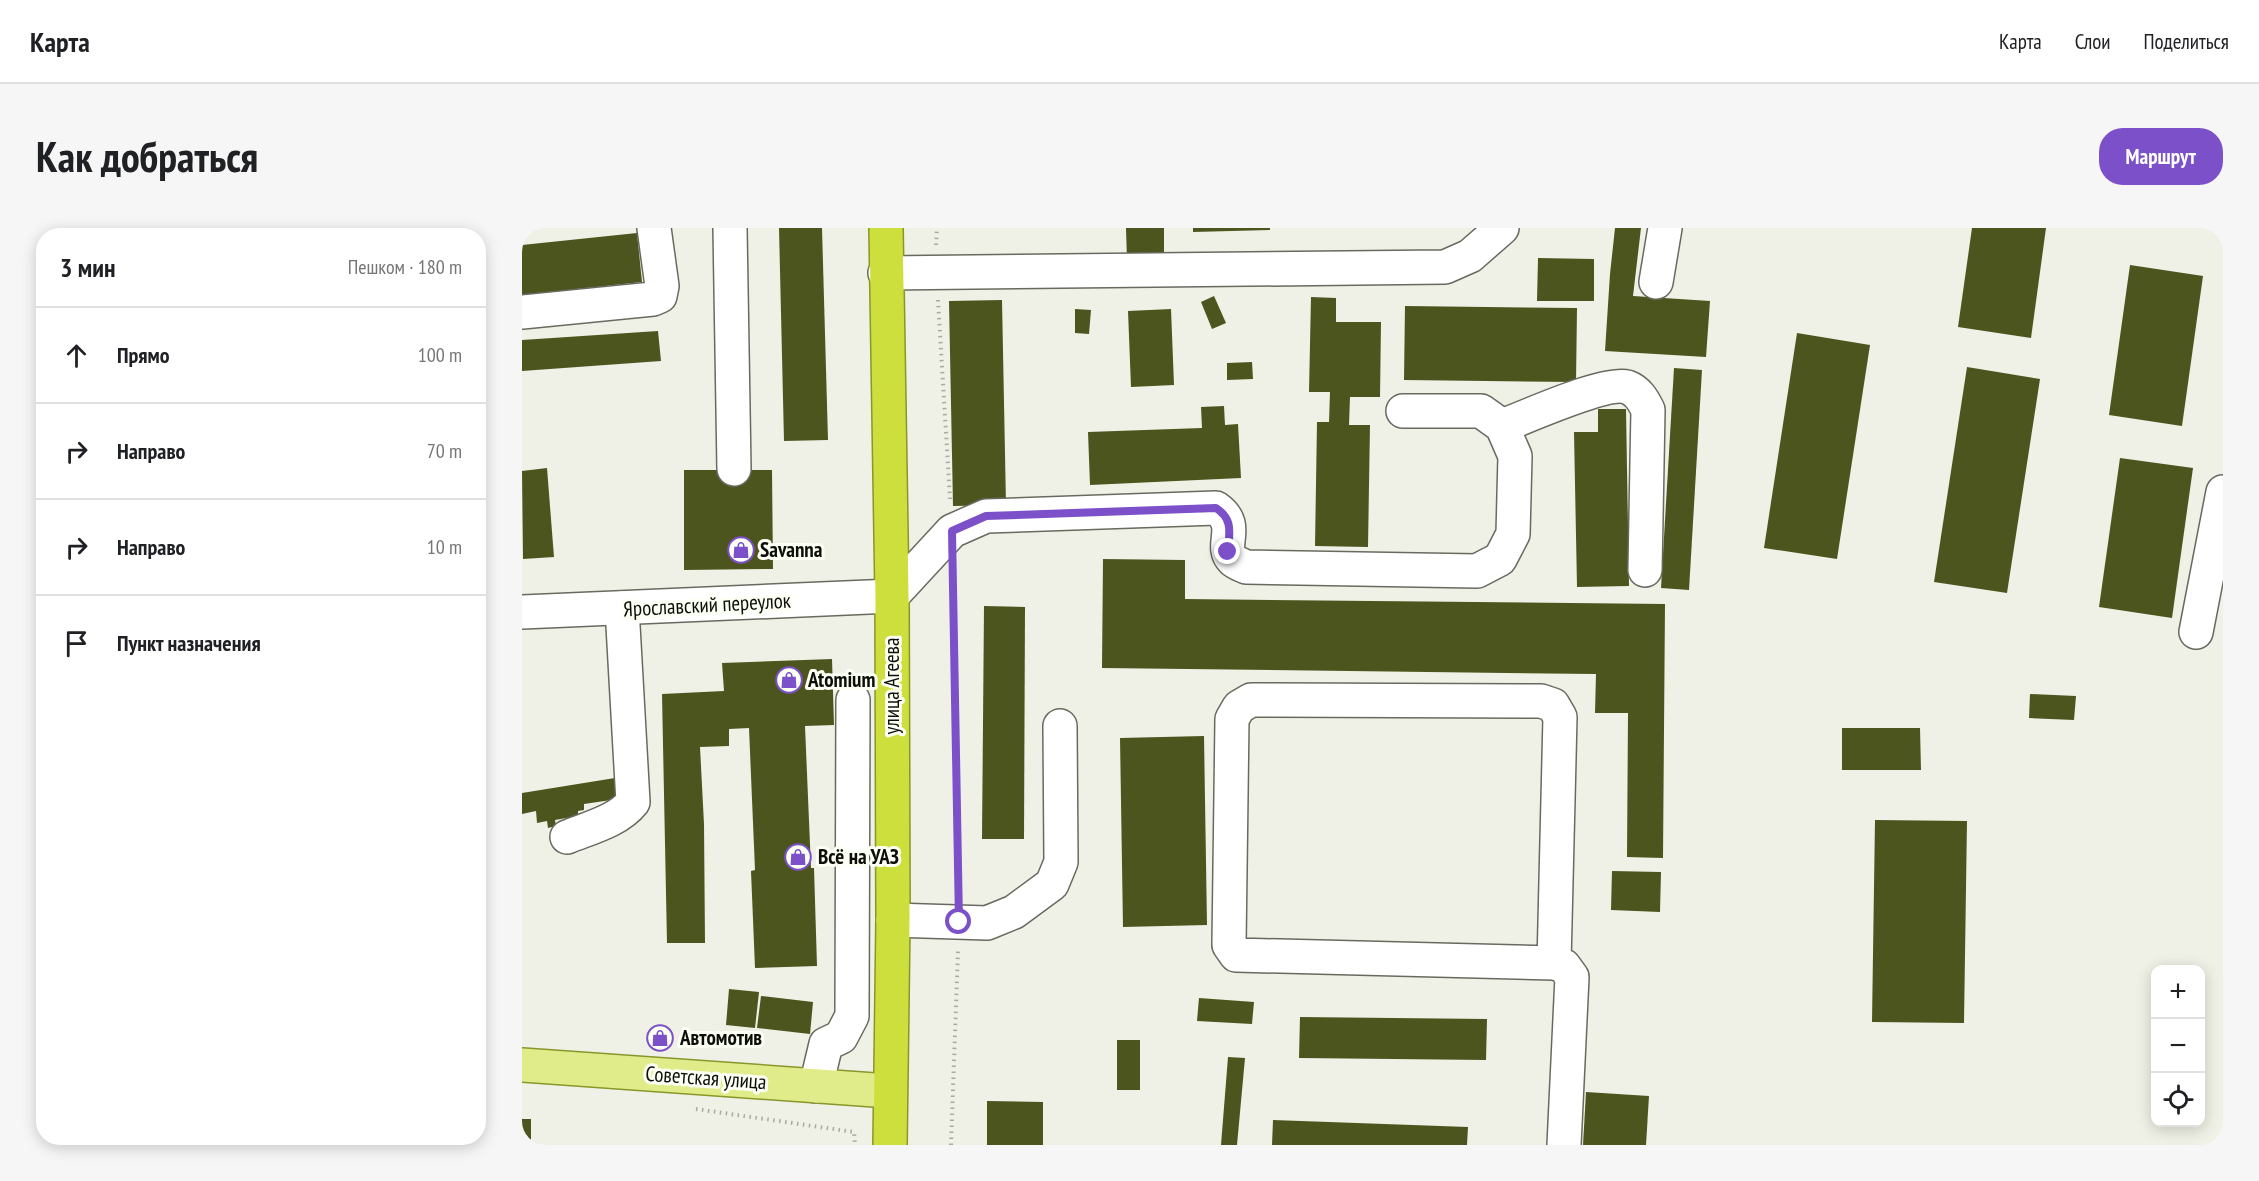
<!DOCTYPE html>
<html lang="ru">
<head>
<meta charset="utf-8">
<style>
  :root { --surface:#fff; --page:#f6f6f6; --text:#202124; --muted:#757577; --line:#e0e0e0; --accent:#7b50c9 }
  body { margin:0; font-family:"PT Sans Narrow",sans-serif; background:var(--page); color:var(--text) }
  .controls { position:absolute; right:18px; bottom:18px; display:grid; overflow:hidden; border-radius:12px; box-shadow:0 3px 15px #0003 }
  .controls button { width:54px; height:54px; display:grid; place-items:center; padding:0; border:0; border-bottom:2px solid var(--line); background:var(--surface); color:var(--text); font:30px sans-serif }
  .stop { position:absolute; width:18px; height:18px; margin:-14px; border:4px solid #7b50c9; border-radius:50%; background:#fff }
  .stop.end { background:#7b50c9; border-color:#fff; box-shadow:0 2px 6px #0008 }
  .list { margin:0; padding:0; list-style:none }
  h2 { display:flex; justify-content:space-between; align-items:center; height:78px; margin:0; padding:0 24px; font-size:26px }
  h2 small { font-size:20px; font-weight:400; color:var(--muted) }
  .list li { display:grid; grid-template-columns:39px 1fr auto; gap:18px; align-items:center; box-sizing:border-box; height:96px; padding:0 24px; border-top:2px solid var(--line) }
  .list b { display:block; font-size:22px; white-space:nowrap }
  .list em { font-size:20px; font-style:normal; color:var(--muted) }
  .icon { flex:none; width:33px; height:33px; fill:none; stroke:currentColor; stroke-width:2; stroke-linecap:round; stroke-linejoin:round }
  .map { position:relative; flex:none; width:1701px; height:917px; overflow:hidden; border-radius:24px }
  header { display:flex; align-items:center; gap:36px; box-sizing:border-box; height:84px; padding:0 30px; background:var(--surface); border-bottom:2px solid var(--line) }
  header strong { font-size:28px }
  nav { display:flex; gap:33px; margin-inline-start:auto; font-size:21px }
  .intro { display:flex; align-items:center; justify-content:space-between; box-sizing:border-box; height:144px; padding:0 36px }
  h1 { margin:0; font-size:42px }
  .button { padding:15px 27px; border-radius:24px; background:var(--accent); color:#fff; font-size:21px; font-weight:700 }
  main { display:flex; gap:36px; padding:0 36px }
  aside { flex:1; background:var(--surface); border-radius:24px; box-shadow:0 3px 15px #0003 }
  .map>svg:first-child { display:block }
  .building { fill:#4d551e }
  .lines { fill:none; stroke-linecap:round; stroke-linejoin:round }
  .minor-casing { stroke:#686a60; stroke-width:36 }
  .major-casing { stroke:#89962a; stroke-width:36 }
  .highway-casing { stroke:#89962a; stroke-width:36 }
  .path { stroke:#a8aaa1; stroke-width:4; stroke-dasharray:1.5 4.5; stroke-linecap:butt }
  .minor { stroke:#fff; stroke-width:33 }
  .major { stroke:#e0ec8a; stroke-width:33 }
  .highway { stroke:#ccdf3c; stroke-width:33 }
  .route { stroke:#7b50c9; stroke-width:8 }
  .labels { text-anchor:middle; stroke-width:6; stroke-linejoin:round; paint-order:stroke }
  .poi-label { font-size:21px; font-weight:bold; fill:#0d0e0a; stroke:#fcfff3; text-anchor:start }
  .street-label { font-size:21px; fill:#0d0e0a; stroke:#fcfff3 }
</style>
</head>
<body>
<header>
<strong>Карта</strong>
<nav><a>Карта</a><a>Слои</a><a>Поделиться</a></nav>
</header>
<div class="intro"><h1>Как добраться</h1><a class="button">Маршрут</a></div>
<main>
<aside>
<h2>3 мин<small>Пешком · 180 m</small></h2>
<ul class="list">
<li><svg class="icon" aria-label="ahead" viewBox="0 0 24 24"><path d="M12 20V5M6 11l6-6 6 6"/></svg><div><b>Прямо</b></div><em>100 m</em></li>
<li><svg class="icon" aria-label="right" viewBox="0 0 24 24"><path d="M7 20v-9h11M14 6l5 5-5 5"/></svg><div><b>Направо</b></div><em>70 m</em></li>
<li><svg class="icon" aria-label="right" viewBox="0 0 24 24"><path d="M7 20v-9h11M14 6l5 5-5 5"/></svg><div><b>Направо</b></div><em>10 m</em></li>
<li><svg class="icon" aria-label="arrive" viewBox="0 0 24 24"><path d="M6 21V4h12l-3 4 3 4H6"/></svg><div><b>Пункт назначения</b></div></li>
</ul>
</aside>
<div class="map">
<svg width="1701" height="917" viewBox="0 0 1701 917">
  <rect width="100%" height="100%" fill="#eff1e6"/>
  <g class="building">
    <polygon points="257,0 300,0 306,212 262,213"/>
    <polygon points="604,0 642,0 642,32 605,33"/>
    <polygon points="671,0 748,0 748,2 671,4"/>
    <polygon points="1093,0 1119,0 1111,68 1188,73 1184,129 1083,123 1088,46"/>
    <polygon points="1450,0 1524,0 1509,110 1436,99"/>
    <polygon points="115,5 120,54 0,67 0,17"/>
    <polygon points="1016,30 1072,31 1072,73 1015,73"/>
    <polygon points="1608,37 1681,48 1660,198 1587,187"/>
    <polygon points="692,68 704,95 690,101 679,74"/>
    <polygon points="789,69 814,70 814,94 859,94 858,169 828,169 827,197 848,197 846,319 793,318 795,194 807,194 808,164 787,164"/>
    <polygon points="480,72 484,277 431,278 427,73"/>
    <polygon points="883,78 1055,80 1054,154 882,152"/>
    <polygon points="553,81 569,82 567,106 553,105"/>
    <polygon points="649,81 652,157 609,159 606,83"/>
    <polygon points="136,103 139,133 0,143 0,112"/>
    <polygon points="1275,105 1348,117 1315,331 1242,320"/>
    <polygon points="730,134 731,151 705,152 705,135"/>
    <polygon points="1445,139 1518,151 1485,365 1412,354"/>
    <polygon points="1152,140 1180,142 1167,362 1139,360"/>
    <polygon points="702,178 703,197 716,196 719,250 568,257 566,204 680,200 679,179"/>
    <polygon points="1076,181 1104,181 1107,358 1055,359 1052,204 1076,204"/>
    <polygon points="1598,230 1671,240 1650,390 1577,379"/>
    <polygon points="25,240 32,329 1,331 0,243"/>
    <polygon points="162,242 250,242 251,341 162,342"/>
    <polygon points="581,331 663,332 663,371 1143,376 1141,630 1105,629 1106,485 1073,485 1074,446 580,440"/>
    <polygon points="462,378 503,379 502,611 460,611"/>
    <polygon points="310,431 312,497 283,498 289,640 292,640 295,738 233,740 229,643 233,642 227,500 207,501 207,518 178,519 182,596 183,715 145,715 140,466 202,463 200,435"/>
    <polygon points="1508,466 1554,468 1552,492 1507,490"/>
    <polygon points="1320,500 1398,500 1399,542 1320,542"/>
    <polygon points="682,508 685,697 601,699 598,510"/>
    <polygon points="93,550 96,571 62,576 62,582 56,583 56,588 33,592 34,598 26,600 25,593 15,595 14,583 0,586 0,565"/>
    <polygon points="1353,592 1445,593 1442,795 1350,794"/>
    <polygon points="1090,643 1139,644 1138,684 1089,682"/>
    <polygon points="207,761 237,764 233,800 204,797"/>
    <polygon points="239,768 291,774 288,806 235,800"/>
    <polygon points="677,770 732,774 730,796 675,793"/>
    <polygon points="778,789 965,791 964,832 777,830"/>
    <rect x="595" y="812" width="23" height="50"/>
    <polygon points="706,829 723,830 715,917 699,917"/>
    <polygon points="1064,864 1127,868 1124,917 1061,917"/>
    <polygon points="465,873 521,874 521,917 465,917"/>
    <rect x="0" y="891" width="9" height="26"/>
    <polygon points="751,892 946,899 945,917 750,917"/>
  </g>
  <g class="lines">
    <g class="minor-casing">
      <g id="minor">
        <polyline points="208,0 212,241"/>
        <polyline points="363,45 923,39 948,28 980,0"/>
        <polyline points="1134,54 1143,0"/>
        <polyline points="0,84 131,71 138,68 140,58 132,0"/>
        <path d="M980 198C1004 189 1083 153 1105 159 1116 163 1121 172 1126 182L1123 342"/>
        <path d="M0 384 370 368 430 303 464 288 694 280C720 298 696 317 711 332 714 335 720 337 724 339L955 343 978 331 991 306 993 228 980 198 959 183H881"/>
        <polyline points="1674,404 1701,264"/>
        <path d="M45 609C67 600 96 593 111 574L100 380"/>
        <polyline points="371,692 465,695 492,684 530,656 539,634 538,498"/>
        <polyline points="1032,735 1038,489 1031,477 1019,473 729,472 717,479 710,491 707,717 714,727 1032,735 1042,738 1050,749 1042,917"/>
        <polyline points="294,858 304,816 319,809 330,788 331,472"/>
      </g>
    </g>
    <g class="major-casing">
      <polyline id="major" points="0,837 367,863"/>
    </g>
    <g class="highway-casing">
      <polyline id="highway" points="364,0 370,368 371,692 368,917"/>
    </g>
    <g class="path">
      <polyline points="414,17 415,0"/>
      <polyline points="416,72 428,271"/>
      <polyline points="431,345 436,664"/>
      <polyline points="174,881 332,904 333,917"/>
      <polyline points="429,917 436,723"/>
    </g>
    <use href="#minor" class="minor"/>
    <use href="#major" class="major"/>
    <use href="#highway" class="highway"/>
  </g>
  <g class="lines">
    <path class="route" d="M437 694 430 303 464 288 694 280C712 292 707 305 706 324"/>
  </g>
  <defs>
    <g id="shop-ring" transform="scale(1.35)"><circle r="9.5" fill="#fcfff3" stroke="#7b50c9" stroke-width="1.5"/><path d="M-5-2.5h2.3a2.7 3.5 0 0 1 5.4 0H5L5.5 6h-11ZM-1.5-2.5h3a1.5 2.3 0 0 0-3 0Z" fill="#7b50c9"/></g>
  </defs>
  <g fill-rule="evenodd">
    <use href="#shop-ring" x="219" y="322"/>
    <use href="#shop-ring" x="267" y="452"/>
    <use href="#shop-ring" x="276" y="629"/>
    <use href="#shop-ring" x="138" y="810"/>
  </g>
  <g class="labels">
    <g class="poi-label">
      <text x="238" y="329">Savanna</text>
      <text x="286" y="459">Atomium</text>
      <text x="296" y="636">Всё на УАЗ</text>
      <text x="158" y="817">Автомотив</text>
    </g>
    <g class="street-label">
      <text transform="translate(185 377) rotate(-3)" y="7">Ярославский переулок</text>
      <text transform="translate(370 458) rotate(-90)" y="7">улица Агеева</text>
      <text transform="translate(184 850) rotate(4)" y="7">Советская улица</text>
    </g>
  </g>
</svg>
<div class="controls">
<button>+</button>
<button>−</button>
<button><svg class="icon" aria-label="locate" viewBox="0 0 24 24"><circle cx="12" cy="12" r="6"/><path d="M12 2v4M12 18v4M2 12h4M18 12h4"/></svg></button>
</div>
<div class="stop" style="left:437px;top:694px"></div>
<div class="stop end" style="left:706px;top:324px"></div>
</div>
</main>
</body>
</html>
